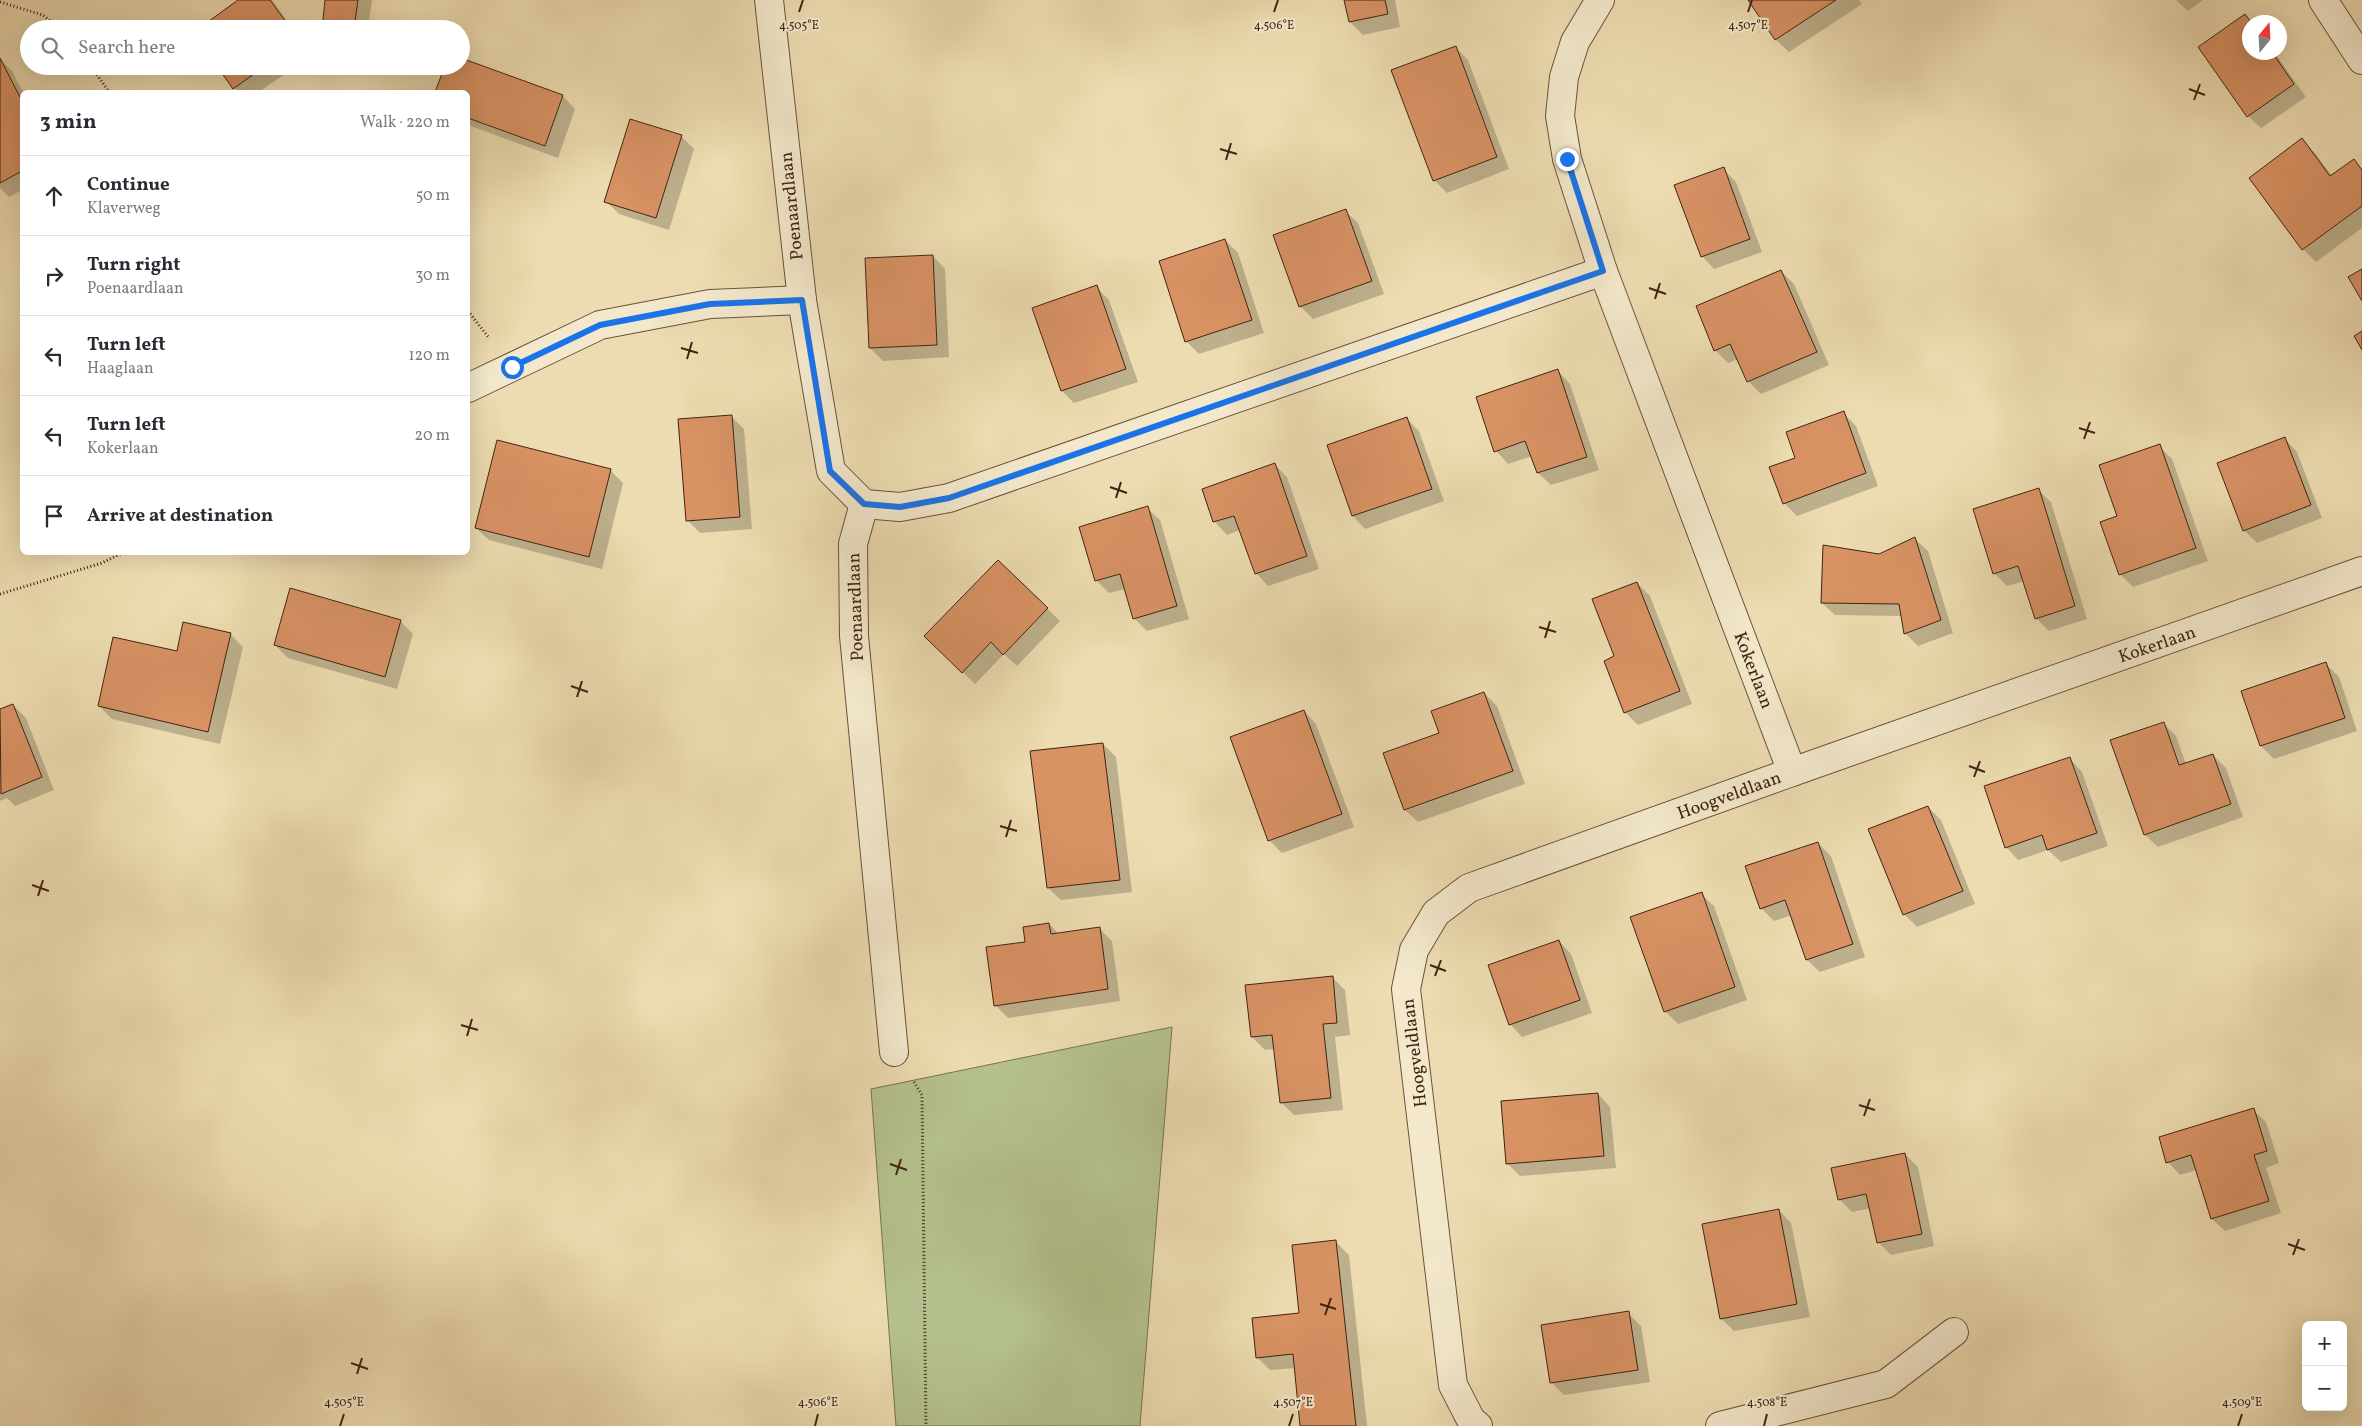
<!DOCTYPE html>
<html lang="en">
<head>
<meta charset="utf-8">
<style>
  :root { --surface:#fff; --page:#f7f7f7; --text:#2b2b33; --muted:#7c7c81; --line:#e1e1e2 }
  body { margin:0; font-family:Vollkorn,serif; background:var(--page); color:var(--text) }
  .controls { position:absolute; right:15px; bottom:15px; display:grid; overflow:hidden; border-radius:8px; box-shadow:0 5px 20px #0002 }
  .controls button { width:45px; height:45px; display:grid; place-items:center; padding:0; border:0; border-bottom:1px solid var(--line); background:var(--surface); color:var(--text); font:25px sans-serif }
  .compass { position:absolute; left:2242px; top:15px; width:45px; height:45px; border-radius:50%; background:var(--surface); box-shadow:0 5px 20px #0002; rotate:18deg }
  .stop { position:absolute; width:15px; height:15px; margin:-11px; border:4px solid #1a73e8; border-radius:50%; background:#fff }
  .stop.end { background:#1a73e8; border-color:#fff; box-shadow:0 1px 5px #0008 }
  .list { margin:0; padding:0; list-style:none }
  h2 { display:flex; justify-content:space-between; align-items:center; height:65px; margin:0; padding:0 20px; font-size:21px }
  h2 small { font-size:16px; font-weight:400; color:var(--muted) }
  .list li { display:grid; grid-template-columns:32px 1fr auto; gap:15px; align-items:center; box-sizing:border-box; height:80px; padding:0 20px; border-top:1px solid var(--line) }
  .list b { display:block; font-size:19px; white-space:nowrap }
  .list p { margin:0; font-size:16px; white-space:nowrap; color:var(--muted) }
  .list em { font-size:16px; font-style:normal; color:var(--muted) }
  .icon { flex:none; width:28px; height:28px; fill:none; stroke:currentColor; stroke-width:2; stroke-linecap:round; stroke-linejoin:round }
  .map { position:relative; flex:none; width:2362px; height:1426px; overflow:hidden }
  .search { position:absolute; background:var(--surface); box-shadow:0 5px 20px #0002; left:20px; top:20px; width:450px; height:55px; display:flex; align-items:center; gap:12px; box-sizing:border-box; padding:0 18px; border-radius:28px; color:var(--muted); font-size:19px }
  .panel { position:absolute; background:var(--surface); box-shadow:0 5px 20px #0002; left:20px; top:90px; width:450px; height:465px; border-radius:8px }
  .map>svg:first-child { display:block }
  .green { fill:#b4c18e; stroke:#7a7250 }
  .shadow { fill:#0003 }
  .building { fill:#d89264; stroke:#402413 }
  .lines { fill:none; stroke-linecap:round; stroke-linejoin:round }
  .street-casing { stroke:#6b523a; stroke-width:30 }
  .path { stroke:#402413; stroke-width:3; stroke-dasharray:1 2.5; stroke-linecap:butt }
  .street { stroke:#f3e8cc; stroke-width:28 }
  .route { stroke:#1a73e8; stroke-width:6 }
  .ticks { fill:none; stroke:#402413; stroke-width:2 }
  .labels { text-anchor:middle; stroke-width:4.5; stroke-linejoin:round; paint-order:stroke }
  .street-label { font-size:18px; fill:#402413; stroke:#f3e8cc }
  .ticks-label { font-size:12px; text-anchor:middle; fill:#402413; stroke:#f3e8cc; stroke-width:4.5; stroke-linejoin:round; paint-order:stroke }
</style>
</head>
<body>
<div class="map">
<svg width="2362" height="1426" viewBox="0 0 2362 1426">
  <rect width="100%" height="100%" fill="#eddcb1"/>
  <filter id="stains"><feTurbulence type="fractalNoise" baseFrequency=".004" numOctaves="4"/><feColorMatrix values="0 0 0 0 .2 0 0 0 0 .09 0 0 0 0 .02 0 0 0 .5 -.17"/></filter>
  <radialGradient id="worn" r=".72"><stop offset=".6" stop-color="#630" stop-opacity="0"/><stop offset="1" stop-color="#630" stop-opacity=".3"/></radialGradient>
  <polygon class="green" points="1172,1027 1140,1426 896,1426 871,1089"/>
  <g class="shadow">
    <polygon points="240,0 272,0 293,29 200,29"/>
    <polygon points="326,0 372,0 368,29 323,29"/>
    <polygon points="1346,0 1395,0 1400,27 1363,35 1350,22"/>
    <polygon points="1750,0 1859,0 1862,4 1789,52 1776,40"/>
    <polygon points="2176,0 2203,0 2188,11"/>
    <polygon points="2245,16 2252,22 2250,22 2250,52 2274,52 2306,97 2261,128 2248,116"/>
    <polygon points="1455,47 1468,60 1509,169 1447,193 1434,180"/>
    <polygon points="0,59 12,71 23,92 22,190 9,197 0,188"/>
    <polygon points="218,66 296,66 259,92 238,92"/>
    <polygon points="446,66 563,96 575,109 558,158 468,125 468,92 437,92"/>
    <polygon points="681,136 694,149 669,230 619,214 606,201"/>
    <polygon points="2302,140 2315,153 2332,176 2354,160 2362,169 2362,228 2316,262 2303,249"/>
    <polygon points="1723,169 1736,182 1762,252 1714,269 1702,256"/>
    <polygon points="1345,211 1358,223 1384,294 1313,319 1300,306"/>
    <polygon points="1225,240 1238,253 1264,333 1199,354 1186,341"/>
    <polygon points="933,256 945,269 949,357 883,361 870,348"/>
    <polygon points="1781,271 1794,284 1829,365 1761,394 1748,381 1738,359 1728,363 1715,350"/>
    <polygon points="1096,287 1109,300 1138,382 1074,403 1062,391"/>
    <polygon points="1558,371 1570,384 1599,470 1551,485 1538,473 1532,456 1508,464 1496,451"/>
    <polygon points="1843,413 1856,426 1878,486 1797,516 1784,503 1796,458"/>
    <polygon points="731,416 744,429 752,529 700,533 687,520"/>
    <polygon points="1406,418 1419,431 1444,501 1365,529 1353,516"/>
    <polygon points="2285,439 2297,452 2322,518 2257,543 2244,530"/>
    <polygon points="2159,446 2172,459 2208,561 2133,587 2120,574"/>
    <polygon points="1275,465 1287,477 1319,569 1268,586 1256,573 1240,530 1227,535 1215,522 1203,489"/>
    <polygon points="610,470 623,483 602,569 489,540 476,528"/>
    <polygon points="2038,490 2051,502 2087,619 2049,631 2036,618 2024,581 2007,586 1994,573"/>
    <polygon points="1147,508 1160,520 1189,619 1147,631 1134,618 1125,589 1109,593 1096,580"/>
    <polygon points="1915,539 1928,551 1953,633 1918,646 1905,633 1902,616 1835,615 1822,603 1879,555"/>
    <polygon points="998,561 1060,621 1017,666 1004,654 975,684 938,649"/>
    <polygon points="1637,583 1650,596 1692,704 1638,725 1625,712 1616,657"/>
    <polygon points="400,621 413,634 397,689 288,658 275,645"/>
    <polygon points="230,634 243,647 220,744 112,719 99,706"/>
    <polygon points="2326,664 2339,677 2357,731 2274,759 2261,746 2243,692"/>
    <polygon points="1484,693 1497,706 1525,784 1418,822 1405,810 1441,734"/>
    <polygon points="13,705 26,718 54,790 15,806 7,798 0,801 0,710"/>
    <polygon points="1304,711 1316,724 1354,827 1282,853 1269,840"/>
    <polygon points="2163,723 2176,736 2186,764 2213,755 2226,768 2243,817 2158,847 2145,835"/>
    <polygon points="1103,744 1116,757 1132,892 1061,900 1048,888"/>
    <polygon points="2070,759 2082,772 2108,846 2061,862 2048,850 2018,860 2006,847"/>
    <polygon points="1928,807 1941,820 1975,904 1917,927 1904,914"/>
    <polygon points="1818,843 1831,856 1865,957 1820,972 1807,960 1792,915 1774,921 1761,908"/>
    <polygon points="1701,894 1714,906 1747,1000 1678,1024 1665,1011"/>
    <polygon points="1049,924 1059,934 1099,928 1112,941 1120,1001 1008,1018 995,1005 1026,943"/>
    <polygon points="1559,941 1571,954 1592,1013 1522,1037 1510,1024"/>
    <polygon points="1332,977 1345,990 1350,1035 1335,1037 1343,1110 1294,1115 1281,1102 1275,1049 1265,1050 1252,1037"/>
    <polygon points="1598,1094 1610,1107 1616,1168 1520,1176 1507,1163"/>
    <polygon points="2253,1110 2266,1122 2279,1163 2266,1168 2281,1213 2225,1231 2212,1219 2197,1170 2180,1175 2168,1162"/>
    <polygon points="1905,1154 1918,1167 1934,1246 1891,1255 1878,1242 1871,1208 1852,1212 1839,1199"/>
    <polygon points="1779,1210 1791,1223 1810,1317 1734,1331 1721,1318"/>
    <polygon points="1336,1242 1349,1255 1367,1426 1302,1426 1296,1368 1270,1370 1257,1357 1300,1314"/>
    <polygon points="1628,1313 1641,1326 1650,1382 1564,1395 1551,1382"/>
  </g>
  <g class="building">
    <polygon points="238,0 270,0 291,29 198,29"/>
    <polygon points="325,0 358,0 354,29 322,29"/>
    <polygon points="1344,0 1385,0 1388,14 1349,22"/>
    <polygon points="1748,0 1836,0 1775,40"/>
    <polygon points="2245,14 2251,22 2250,52 2272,52 2294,84 2247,117 2198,47"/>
    <polygon points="1456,46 1497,157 1433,181 1391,70"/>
    <polygon points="0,58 22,101 22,171 0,183"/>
    <polygon points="461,58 563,95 545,146 468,118 468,92 435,92 445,66 461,66"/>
    <polygon points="217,66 265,66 233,89"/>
    <polygon points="630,119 682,135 656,218 604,202"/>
    <polygon points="2302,138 2330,176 2354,159 2362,170 2362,206 2302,250 2249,178"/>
    <polygon points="1724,167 1750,239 1701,257 1674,185"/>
    <polygon points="1346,209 1372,281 1299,307 1273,235"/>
    <polygon points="1225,239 1252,320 1185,342 1159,261"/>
    <polygon points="933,255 937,345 869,348 865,258"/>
    <polygon points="2362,269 2362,301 2348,277"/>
    <polygon points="1781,270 1817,352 1747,382 1730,344 1714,351 1696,306"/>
    <polygon points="1097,285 1126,369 1061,391 1032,308"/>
    <polygon points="2362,331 2362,350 2354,336"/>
    <polygon points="1558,369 1587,457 1537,473 1525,441 1494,452 1476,397"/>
    <polygon points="1844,411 1866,473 1783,504 1769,467 1795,458 1786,432"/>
    <polygon points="732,415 740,517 686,521 678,419"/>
    <polygon points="1407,417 1432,489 1352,516 1327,445"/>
    <polygon points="2285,437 2311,505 2243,531 2217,463"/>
    <polygon points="497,440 611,469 589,557 475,528"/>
    <polygon points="2160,444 2196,548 2119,575 2100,522 2117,516 2099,465"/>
    <polygon points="1275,463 1307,556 1255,574 1234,516 1213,522 1202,489"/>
    <polygon points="2039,488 2075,606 2035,619 2018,566 1993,574 1973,509"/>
    <polygon points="1148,506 1177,606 1133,619 1120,574 1095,581 1079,527"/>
    <polygon points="1915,537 1941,620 1904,634 1899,604 1821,603 1823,545 1879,554"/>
    <polygon points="998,560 1048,608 1003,655 991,642 962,673 924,636"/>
    <polygon points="1637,582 1680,691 1624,713 1604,661 1614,656 1592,599"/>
    <polygon points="290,588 401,620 385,677 274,645"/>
    <polygon points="183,622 231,633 208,732 98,706 113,637 177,651"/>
    <polygon points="2326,662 2345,718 2260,746 2241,691"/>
    <polygon points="1484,692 1513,771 1404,810 1383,753 1439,733 1431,711"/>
    <polygon points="13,704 42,777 1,794 0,709"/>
    <polygon points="1304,710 1342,814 1268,841 1230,737"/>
    <polygon points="2164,722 2179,765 2213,754 2231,804 2144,835 2110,740"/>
    <polygon points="1103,743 1120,880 1047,888 1030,751"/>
    <polygon points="2070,757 2097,833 2047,850 2042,835 2005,848 1984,786"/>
    <polygon points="1928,806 1963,891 1903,915 1868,829"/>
    <polygon points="1818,842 1853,944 1806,960 1785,900 1760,909 1745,866"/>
    <polygon points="1702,892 1735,987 1664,1012 1630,917"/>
    <polygon points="1049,923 1051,934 1100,927 1108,989 994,1006 986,947 1025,942 1023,927"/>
    <polygon points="1559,940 1580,1000 1509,1025 1488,965"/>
    <polygon points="1333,976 1337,1023 1323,1024 1331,1098 1280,1103 1272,1035 1251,1037 1245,985"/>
    <polygon points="1598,1093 1604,1156 1506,1164 1501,1101"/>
    <polygon points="2254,1108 2267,1151 2254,1155 2269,1201 2211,1219 2191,1155 2166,1163 2159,1137"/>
    <polygon points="1905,1153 1922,1234 1877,1243 1866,1194 1838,1200 1831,1168"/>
    <polygon points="1779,1209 1797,1304 1720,1319 1702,1224"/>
    <polygon points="1336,1240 1356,1426 1300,1426 1293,1354 1256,1358 1252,1318 1299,1313 1292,1245"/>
    <polygon points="1629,1311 1638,1370 1550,1383 1541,1325"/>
  </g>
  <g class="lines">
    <g class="street-casing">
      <g id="street">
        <polyline points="769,0 802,300 831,471 864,504 853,544 854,636 894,1052"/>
        <polyline points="1600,0 1575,42 1564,77 1560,116 1567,159 1603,271 1792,772 2362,571"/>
        <polyline points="2323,0 2362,60"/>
        <polyline points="468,388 600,325 710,304 802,300"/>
        <polyline points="864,504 900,507 949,498 1603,271"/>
        <polyline points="1478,1426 1471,1420 1453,1385 1406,989 1414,950 1436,913 1469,888 1792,772"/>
        <polyline points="1720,1426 1886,1384 1954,1332"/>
      </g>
    </g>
    <g class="path">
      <polyline points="0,2 43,15 60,29"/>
      <polyline points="91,66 109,92"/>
      <polyline points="468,311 489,338"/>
      <polyline points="0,594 102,563 124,552"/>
      <polyline points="914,1082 922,1095 926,1426"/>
    </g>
    <use href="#street" class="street"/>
  </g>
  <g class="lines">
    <polyline class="route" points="512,367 600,325 710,304 802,300 830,471 864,504 900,507 949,498 1603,271 1567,159"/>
  </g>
  <path class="ticks" d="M799 12 803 0M1274 12 1278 0M1748 12 1752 0M2189 89 2205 95M2194 100 2200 84M1220 149 1237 154M1226 160 1231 143M1649 288 1666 294M1655 299 1660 283M681 348 698 353M687 359 692 342M2079 428 2095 433M2084 439 2090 422M1110 487 1127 493M1116 498 1121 482M1539 627 1556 632M1545 638 1550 621M571 686 588 692M577 697 582 681M1969 766 1985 772M1974 777 1980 761M1000 826 1017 831M1006 837 1011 820M32 885 49 891M38 896 43 880M1430 965 1446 971M1435 976 1441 960M461 1025 478 1030M467 1036 472 1019M1859 1105 1875 1110M1864 1116 1870 1099M890 1164 907 1170M896 1175 901 1159M2288 1244 2305 1250M2293 1255 2299 1239M1320 1304 1336 1309M1325 1315 1331 1298M351 1363 368 1369M357 1374 362 1358M340 1426 344 1414M815 1426 818 1414M1289 1426 1293 1414M1764 1426 1767 1414M2238 1426 2242 1414"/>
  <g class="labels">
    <g class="street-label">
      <text transform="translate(791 206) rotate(-96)" y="6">Poenaardlaan</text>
      <text transform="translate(855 607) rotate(-92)" y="6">Poenaardlaan</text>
      <text transform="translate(2157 644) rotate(-19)" y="6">Kokerlaan</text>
      <text transform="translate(1754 670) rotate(69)" y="6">Kokerlaan</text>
      <text transform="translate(1729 795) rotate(-20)" y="6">Hoogveldlaan</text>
      <text transform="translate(1414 1053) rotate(-97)" y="6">Hoogveldlaan</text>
    </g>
  </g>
  <g class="ticks-label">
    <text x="799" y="29">4.505°E</text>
    <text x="1274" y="29">4.506°E</text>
    <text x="1748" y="29">4.507°E</text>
    <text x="344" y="1406">4.505°E</text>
    <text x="818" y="1406">4.506°E</text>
    <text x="1293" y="1406">4.507°E</text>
    <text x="1767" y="1406">4.508°E</text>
    <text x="2242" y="1406">4.509°E</text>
  </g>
  <rect width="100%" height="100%" filter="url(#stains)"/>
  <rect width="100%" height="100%" fill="url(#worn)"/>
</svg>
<div class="controls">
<button>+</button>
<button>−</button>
</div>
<svg class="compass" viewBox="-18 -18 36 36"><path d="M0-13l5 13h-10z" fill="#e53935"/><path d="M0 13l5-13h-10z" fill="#7c7c81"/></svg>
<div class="stop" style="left:512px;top:367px"></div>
<div class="stop end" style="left:1567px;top:159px"></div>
<div class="search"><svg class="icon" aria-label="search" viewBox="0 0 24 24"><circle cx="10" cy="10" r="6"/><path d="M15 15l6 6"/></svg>Search here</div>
<section class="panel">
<h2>3 min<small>Walk · 220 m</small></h2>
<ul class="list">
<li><svg class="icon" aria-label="ahead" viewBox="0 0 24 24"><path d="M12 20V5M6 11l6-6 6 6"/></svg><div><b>Continue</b><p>Klaverweg</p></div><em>50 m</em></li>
<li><svg class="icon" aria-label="right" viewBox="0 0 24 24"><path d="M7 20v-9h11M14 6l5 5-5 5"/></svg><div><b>Turn right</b><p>Poenaardlaan</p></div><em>30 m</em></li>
<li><svg class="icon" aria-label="left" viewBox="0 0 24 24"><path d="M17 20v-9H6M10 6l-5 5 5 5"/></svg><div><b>Turn left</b><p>Haaglaan</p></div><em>120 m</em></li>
<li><svg class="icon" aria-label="left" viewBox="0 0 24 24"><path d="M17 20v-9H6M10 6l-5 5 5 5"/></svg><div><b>Turn left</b><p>Kokerlaan</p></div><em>20 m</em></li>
<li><svg class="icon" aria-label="arrive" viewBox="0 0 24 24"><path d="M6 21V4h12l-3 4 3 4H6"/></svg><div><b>Arrive at destination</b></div></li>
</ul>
</section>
</div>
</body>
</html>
